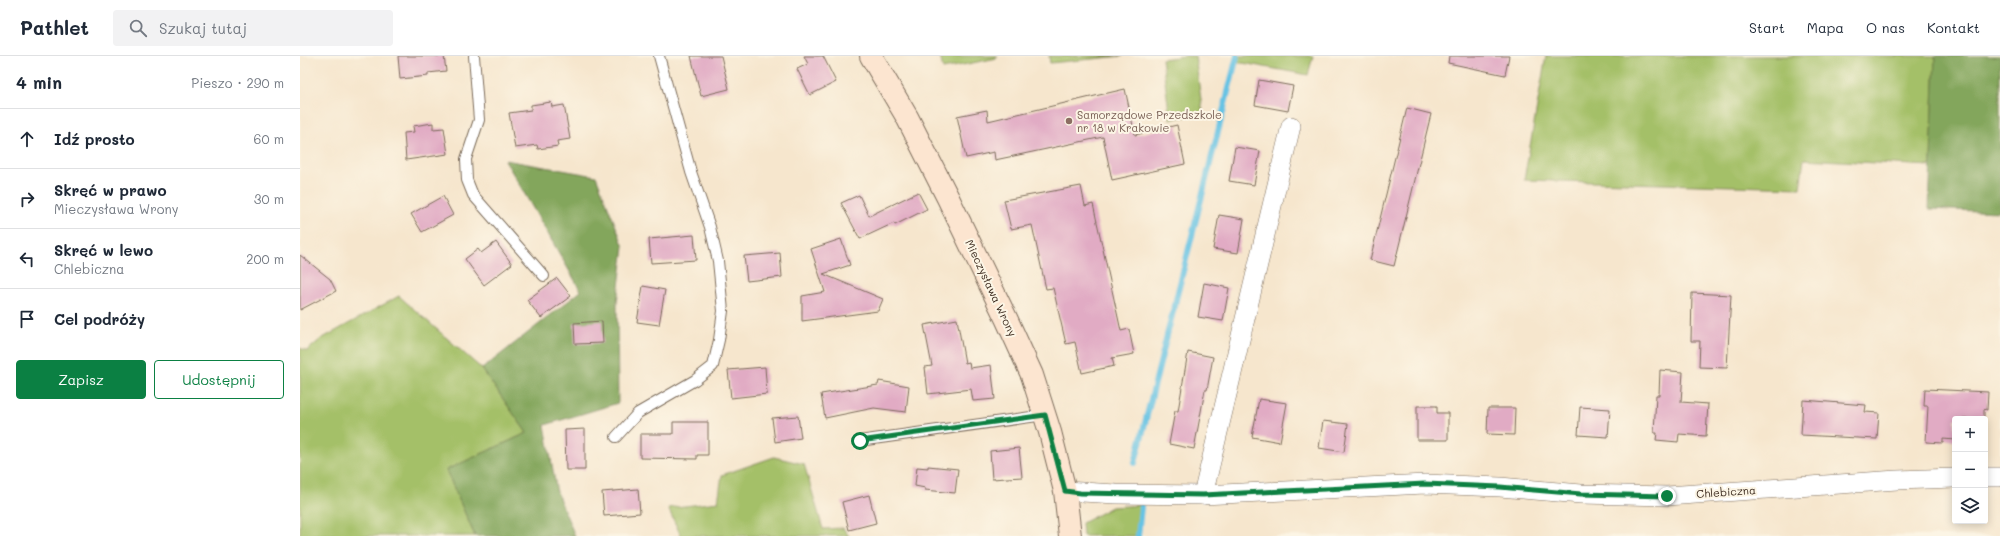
<!DOCTYPE html>
<html lang="pl">
<head>
<meta charset="utf-8">
<style>
  :root { --surface:#fff; --page:#f2f2f3; --text:#1f2937; --muted:#747a83; --line:#e0e1e3; --accent:#0b8043 }
  body { margin:0; font-family:Mali,sans-serif; background:var(--page); color:var(--text) }
  .controls { position:absolute; right:12px; bottom:12px; display:grid; overflow:hidden; border-radius:4px; box-shadow:0 2px 10px #0003 }
  .controls button { width:36px; height:36px; display:grid; place-items:center; padding:0; border:0; border-bottom:1px solid var(--line); background:var(--surface); color:var(--text); font:20px sans-serif }
  .stop { position:absolute; width:12px; height:12px; margin:-9px; border:3px solid #0b8043; border-radius:50%; background:#fff }
  .stop.end { background:#0b8043; border-color:#fff; box-shadow:0 1px 4px #0008 }
  .list { margin:0; padding:0; list-style:none }
  h2 { display:flex; justify-content:space-between; align-items:center; height:52px; margin:0; padding:0 16px; font-size:17px }
  h2 small { font-size:13px; font-weight:400; color:var(--muted) }
  .list li { display:grid; grid-template-columns:26px 1fr auto; gap:12px; align-items:center; box-sizing:border-box; height:60px; padding:0 16px; border-top:1px solid var(--line) }
  .list b { display:block; font-size:15px; white-space:nowrap }
  .list p { margin:0; font-size:13px; white-space:nowrap; color:var(--muted) }
  .list em { font-size:13px; font-style:normal; color:var(--muted) }
  .actions { display:flex; gap:8px; padding:12px 16px }
  .actions a { flex:1; padding:9px 0; border:1px solid var(--accent); border-radius:4px; text-align:center; font-size:14px; color:var(--accent) }
  .actions .main { background:var(--accent); color:#fff }
  .icon { flex:none; width:22px; height:22px; fill:none; stroke:currentColor; stroke-width:2; stroke-linecap:round; stroke-linejoin:round }
  .map { position:relative; flex:none; width:1700px; height:480px; overflow:hidden }
  header { display:flex; align-items:center; gap:24px; box-sizing:border-box; height:56px; padding:0 20px; background:var(--surface); border-bottom:1px solid var(--line) }
  header strong { font-size:19px }
  nav { display:flex; gap:22px; margin-inline-start:auto; font-size:14px }
  .search { width:280px; height:36px; background:var(--page); display:flex; align-items:center; gap:10px; box-sizing:border-box; padding:0 14px; border-radius:4px; color:var(--muted); font-size:15px }
  main { display:flex }
  aside { flex:1; background:var(--surface) }
  .map>svg:first-child { display:block }
  .green { fill:#a4c067; stroke:#707542 }
  .forest { fill:#83a65c; stroke:#5f683d }
  .lines { fill:none; stroke-linecap:round; stroke-linejoin:round }
  .stream { stroke:#66c3e4; stroke-width:6 }
  .building { fill:#e1abc4 }
  .lane-casing { stroke:#7c6c5b; stroke-width:12 }
  .street-casing { stroke:#7c6c5b; stroke-width:20 }
  .secondary-casing { stroke:#7c6c5b; stroke-width:24 }
  .lane { stroke:#fff; stroke-width:10 }
  .street { stroke:#fff; stroke-width:19 }
  .secondary { stroke:#fce5d0; stroke-width:22 }
  .route { stroke:#0b8043; stroke-width:5 }
  .education-dot { fill:#8d6e63; stroke:#fcf5e5; stroke-width:1.5 }
  .labels { text-anchor:middle; stroke-width:4; stroke-linejoin:round; paint-order:stroke }
  .education-label { font-size:11px; fill:#785e54; stroke:#fcf5e5; text-anchor:start }
  .street-label { font-size:11px; fill:#3b2a1e; stroke:#fcf5e5 }
</style>
</head>
<body>
<header>
<strong>Pathlet</strong>
<div class="search"><svg class="icon" aria-label="search" viewBox="0 0 24 24"><circle cx="10" cy="10" r="6"/><path d="M15 15l6 6"/></svg>Szukaj tutaj</div>
<nav><a>Start</a><a>Mapa</a><a>O nas</a><a>Kontakt</a></nav>
</header>
<main>
<aside>
<h2>4 min<small>Pieszo · 290 m</small></h2>
<ul class="list">
<li><svg class="icon" aria-label="ahead" viewBox="0 0 24 24"><path d="M12 20V5M6 11l6-6 6 6"/></svg><div><b>Idź prosto</b></div><em>60 m</em></li>
<li><svg class="icon" aria-label="right" viewBox="0 0 24 24"><path d="M7 20v-9h11M14 6l5 5-5 5"/></svg><div><b>Skręć w prawo</b><p>Mieczysława Wrony</p></div><em>30 m</em></li>
<li><svg class="icon" aria-label="left" viewBox="0 0 24 24"><path d="M17 20v-9H6M10 6l-5 5 5 5"/></svg><div><b>Skręć w lewo</b><p>Chlebiczna</p></div><em>200 m</em></li>
<li><svg class="icon" aria-label="arrive" viewBox="0 0 24 24"><path d="M6 21V4h12l-3 4 3 4H6"/></svg><div><b>Cel podróży</b></div></li>
</ul>
<div class="actions"><a class="main">Zapisz</a><a>Udostępnij</a></div>
</aside>
<div class="map">
<svg width="1700" height="480" viewBox="0 0 1700 480">
  <rect width="100%" height="100%" fill="#fcf5e5"/>
  <filter id="ink" filterUnits="userSpaceOnUse"><feTurbulence type="fractalNoise" baseFrequency=".025" numOctaves="2"/><feDisplacementMap in="SourceGraphic" scale="8" xChannelSelector="R" yChannelSelector="G"/><feConvolveMatrix kernelMatrix="1 2 1 2 8 2 1 2 1" color-interpolation-filters="sRGB"/></filter>
  <filter id="wash" filterUnits="userSpaceOnUse"><feTurbulence type="fractalNoise" baseFrequency=".012" numOctaves="4" result="noise"/><feDisplacementMap in="SourceGraphic" scale="16" xChannelSelector="R" yChannelSelector="G"/><feGaussianBlur stdDeviation="0.9" result="paint"/><feColorMatrix in="noise" values="0 0 0 0 0 0 0 0 0 0 0 0 0 0 0 0 0 1.4 0 .05"/><feComposite in="paint" operator="in"/></filter>
  <g filter="url(#wash)">
    <rect width="100%" height="100%" fill="#f6e6cd"/>
    <g class="green">
      <polygon points="640,0 697,0 697,2 643,13"/>
      <polygon points="749,0 823,0 750,7"/>
      <polygon points="886,0 895,0 903,58 870,63 862,3"/>
      <polygon points="939,0 1013,0 1008,19 937,6"/>
      <polygon points="1246,0 1635,0 1631,110 1504,103 1500,132 1224,124"/>
      <polygon points="99,240 182,313 227,377 146,414 175,480 0,480 0,292 7,295 21,283"/>
      <polygon points="474,401 504,408 523,473 543,472 549,480 381,480 368,452 418,446 422,419"/>
      <polygon points="843,449 840,480 783,480 782,467 812,451"/>
    </g>
    <g class="forest">
      <polygon points="1635,0 1700,0 1700,156 1629,153"/>
      <polygon points="205,104 296,120 324,191 317,246 318,347 245,369 257,437 275,480 175,480 146,414 227,377 182,313 281,235"/>
    </g>
    <g class="lines">
      <g class="stream">
        <polyline points="835,407 937,0"/>
        <polyline points="838,480 841,451"/>
      </g>
    </g>
    <g id="blocks">
      <g class="building">
        <polygon points="98,0 144,0 146,15 128,17 128,20 100,23"/>
        <polygon points="391,0 421,0 429,33 401,40"/>
        <polygon points="504,0 523,0 536,26 510,39 497,13 508,8"/>
        <polygon points="1149,0 1209,0 1205,19 1148,7"/>
        <polygon points="959,24 993,30 988,55 955,49"/>
        <polygon points="825,33 835,79 877,69 885,108 812,124 803,81 695,104 694,96 666,102 657,60 687,54 688,65"/>
        <polygon points="251,46 252,51 264,49 270,83 257,85 258,90 238,93 237,89 215,92 209,57 231,54 231,49"/>
        <polygon points="1107,52 1131,58 1094,210 1070,204"/>
        <polygon points="133,67 133,73 144,72 148,98 106,104 104,77 114,76 113,70"/>
        <polygon points="935,91 960,95 954,129 929,125"/>
        <polygon points="781,130 785,150 793,148 821,275 829,273 834,298 812,302 814,310 782,317 775,286 766,288 753,232 746,233 732,169 711,173 704,144"/>
        <polygon points="618,136 627,153 595,169 594,167 560,183 541,147 559,139 569,160"/>
        <polygon points="143,140 153,159 122,176 111,158"/>
        <polygon points="919,159 944,163 938,197 913,193"/>
        <polygon points="394,179 396,204 351,207 349,183"/>
        <polygon points="541,183 550,209 523,218 583,243 578,255 502,265 502,240 525,236 511,193"/>
        <polygon points="196,186 212,208 184,229 165,203 178,193 181,197"/>
        <polygon points="480,197 482,221 447,225 444,200"/>
        <polygon points="0,199 30,223 36,235 0,254"/>
        <polygon points="257,222 271,240 241,262 227,244"/>
        <polygon points="904,227 929,232 923,265 898,261"/>
        <polygon points="343,230 365,234 359,269 337,266"/>
        <polygon points="1392,237 1431,239 1427,312 1399,311 1400,285 1391,285"/>
        <polygon points="657,263 665,307 669,306 670,312 691,309 695,343 673,345 671,333 628,338 625,311 632,310 624,269"/>
        <polygon points="302,265 303,287 275,288 274,267"/>
        <polygon points="888,296 913,301 907,334 905,334 894,393 869,388 875,355 878,355"/>
        <polygon points="465,311 467,338 431,342 428,314"/>
        <polygon points="1360,314 1383,316 1381,346 1408,348 1406,380 1379,378 1378,386 1356,384 1357,377 1354,377 1356,339 1359,339"/>
        <polygon points="579,325 609,330 606,356 574,352 525,362 521,338 578,329"/>
        <polygon points="1625,333 1688,336 1687,354 1684,353 1684,363 1655,363 1655,384 1643,383 1643,387 1626,386 1628,350 1624,350"/>
        <polygon points="959,343 987,347 980,386 952,381"/>
        <polygon points="1503,344 1566,349 1565,356 1579,357 1577,383 1501,379"/>
        <polygon points="1117,350 1137,350 1137,357 1148,357 1148,384 1117,384"/>
        <polygon points="1280,351 1310,353 1308,381 1278,379"/>
        <polygon points="1188,352 1215,352 1214,379 1187,378"/>
        <polygon points="498,360 501,382 475,386 472,362"/>
        <polygon points="1023,365 1048,368 1044,396 1019,392"/>
        <polygon points="373,366 408,366 408,399 397,399 397,403 340,402 340,378 373,378"/>
        <polygon points="285,373 285,414 266,414 265,374"/>
        <polygon points="719,392 722,421 692,423 690,395"/>
        <polygon points="628,410 658,413 655,437 625,434 625,432 615,430 617,411 628,412"/>
        <polygon points="338,433 340,457 304,460 302,436"/>
        <polygon points="569,439 576,467 549,474 542,446"/>
      </g>
    </g>
  </g>
  <g filter="url(#ink)">
    <use href="#blocks" fill-opacity="0" stroke="#7c6c5b" stroke-width="1"/>
    <g class="lines">
      <g class="lane-casing">
        <g id="lane">
          <polyline points="174,0 179,64 166,103 167,124 173,139 244,220"/>
          <polyline points="316,381 338,357 395,324 413,310 419,284 423,255 418,205 410,171 391,116 359,0"/>
          <polyline points="559,385 745,359"/>
        </g>
      </g>
      <g class="street-casing">
        <g id="street">
          <polyline points="1685,421 1700,421"/>
          <polyline points="765,435 816,438 903,439 1125,428 1200,431 1281,438 1367,440 1597,424 1655,422"/>
          <polyline points="903,439 991,70"/>
        </g>
      </g>
      <g class="secondary-casing">
        <polyline id="secondary" points="571,0 607,61 648,142 706,262 732,319 750,376 765,435 770,480"/>
      </g>
      <use href="#lane" class="lane"/>
      <use href="#street" class="street"/>
      <use href="#secondary" class="secondary"/>
    </g>
  </g>
  <g class="lines" filter="url(#ink)">
    <polyline class="route" points="560,385 745,359 765,435 780,437 903,439 1125,428 1200,431 1281,438 1367,440"/>
  </g>
  <circle class="education-dot" cx="769" cy="65" r="4"/>
  <g class="labels">
    <g class="education-label">
      <text x="777" y="63">Samorządowe Przedszkole<tspan x="777" dy="13">nr 18 w Krakowie</tspan></text>
    </g>
    <g class="street-label">
      <text transform="translate(691 232) rotate(65)" y="4">Mieczysława Wrony</text>
      <text transform="translate(1426 436) rotate(-4)" y="4">Chlebiczna</text>
    </g>
  </g>
</svg>
<div class="controls">
<button>+</button>
<button>−</button>
<button><svg class="icon" aria-label="layers" viewBox="0 0 24 24"><path d="M12 4l9 5-9 5-9-5zM3 14l9 5 9-5"/></svg></button>
</div>
<div class="stop" style="left:560px;top:385px"></div>
<div class="stop end" style="left:1367px;top:440px"></div>
</div>
</main>
</body>
</html>
